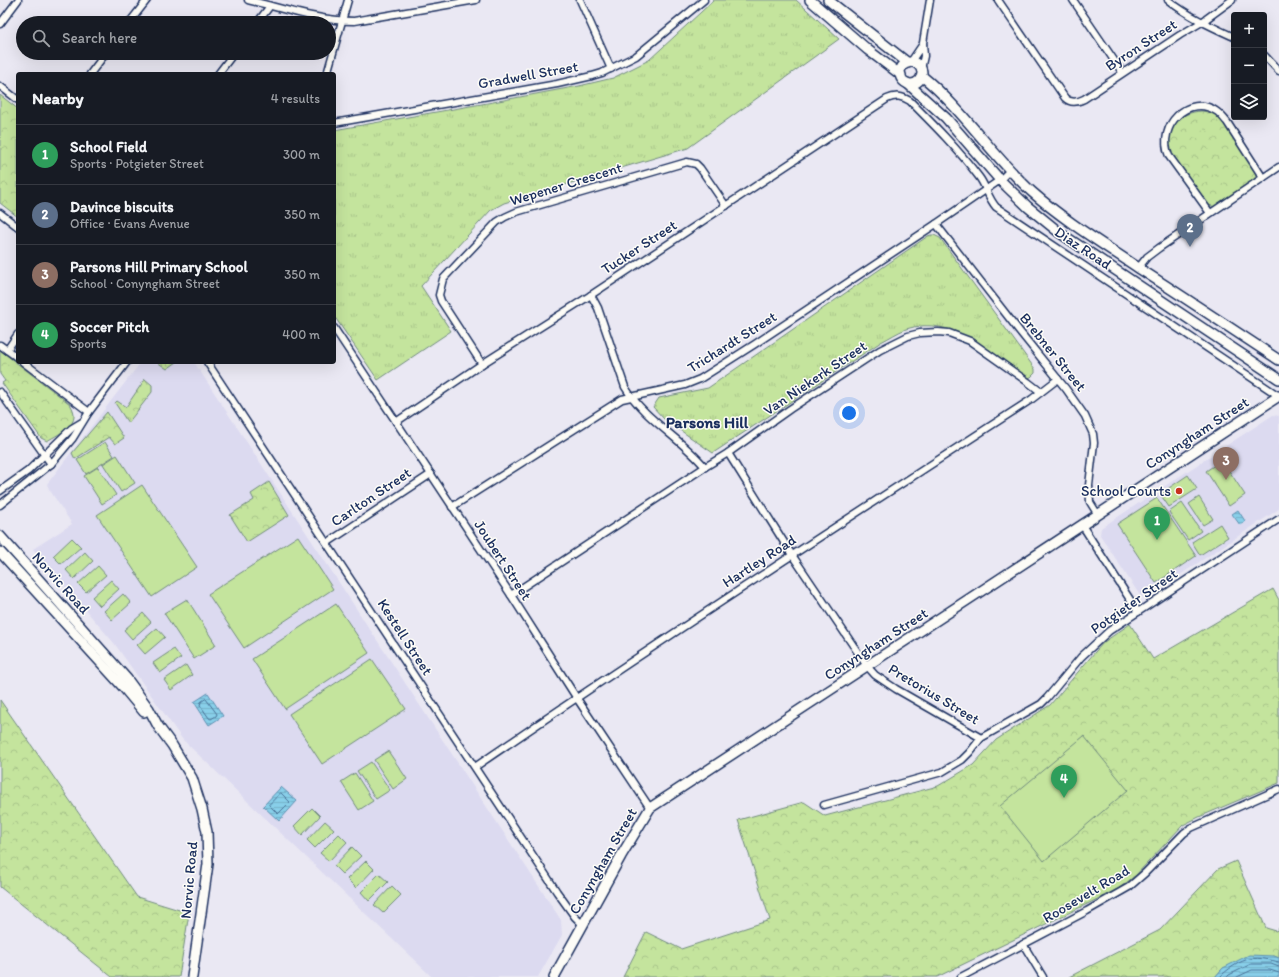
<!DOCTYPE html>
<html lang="en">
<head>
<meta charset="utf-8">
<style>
  :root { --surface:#171b24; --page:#242831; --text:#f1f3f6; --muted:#9ea1a6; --line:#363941; --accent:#c8321e }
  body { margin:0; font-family:Itim,sans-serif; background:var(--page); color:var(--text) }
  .controls { position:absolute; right:12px; top:12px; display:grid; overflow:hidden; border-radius:4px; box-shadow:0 4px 16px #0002 }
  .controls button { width:36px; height:36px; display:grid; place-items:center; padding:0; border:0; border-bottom:1px solid var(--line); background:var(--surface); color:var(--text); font:20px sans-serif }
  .you { position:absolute; left:849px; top:413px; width:14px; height:14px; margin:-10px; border:3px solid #fff; border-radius:50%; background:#1a73e8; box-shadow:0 0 0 6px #1a73e833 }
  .badge { display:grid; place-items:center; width:26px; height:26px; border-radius:50%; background:var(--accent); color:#fff; font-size:13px; font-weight:700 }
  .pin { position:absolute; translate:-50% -33px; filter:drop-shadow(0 1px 2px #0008) }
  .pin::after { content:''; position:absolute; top:21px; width:14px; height:12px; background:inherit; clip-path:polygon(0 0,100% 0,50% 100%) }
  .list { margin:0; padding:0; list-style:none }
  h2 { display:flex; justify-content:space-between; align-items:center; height:52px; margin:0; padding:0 16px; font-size:17px }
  h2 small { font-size:13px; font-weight:400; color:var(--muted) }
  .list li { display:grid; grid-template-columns:26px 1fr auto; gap:12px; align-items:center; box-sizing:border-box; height:60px; padding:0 16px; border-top:1px solid var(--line) }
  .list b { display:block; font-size:15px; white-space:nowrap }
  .list p { margin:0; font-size:13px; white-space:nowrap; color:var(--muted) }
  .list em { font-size:13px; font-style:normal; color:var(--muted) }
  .icon { flex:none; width:22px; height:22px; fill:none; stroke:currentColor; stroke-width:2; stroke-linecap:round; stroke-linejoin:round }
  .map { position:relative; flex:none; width:1279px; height:977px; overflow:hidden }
  .search { position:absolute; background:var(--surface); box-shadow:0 4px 16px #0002; left:16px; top:16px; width:320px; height:44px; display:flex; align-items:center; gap:10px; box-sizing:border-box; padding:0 14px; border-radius:22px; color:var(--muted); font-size:15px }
  .panel { position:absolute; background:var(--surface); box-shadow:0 4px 16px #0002; left:16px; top:72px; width:320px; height:292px; border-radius:4px }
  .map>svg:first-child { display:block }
  .built { fill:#dcdaf0 }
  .grass { fill:url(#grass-tufts); stroke:#708a7e }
  .park { fill:url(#park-crowns); stroke:#708a7e }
  .pitch { fill:#c4e49d; stroke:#708a7e }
  .water { fill:url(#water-rules); stroke:#5c8fb1 }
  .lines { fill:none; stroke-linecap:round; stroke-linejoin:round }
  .shore { stroke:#476f96; stroke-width:1 }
  .street-casing { stroke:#1b2f5e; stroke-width:9 }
  .secondary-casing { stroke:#1b2f5e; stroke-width:12 }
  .street { stroke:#fdfcf7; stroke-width:6 }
  .secondary { stroke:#fdfcf7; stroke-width:9 }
  .poi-dot { fill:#c8321e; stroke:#fdfcf7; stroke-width:1.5 }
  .labels { text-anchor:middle; stroke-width:3; stroke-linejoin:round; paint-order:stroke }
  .street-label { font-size:15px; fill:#1b2f5e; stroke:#fdfcf7 }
  .poi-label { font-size:15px; fill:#1b2f5e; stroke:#fdfcf7; text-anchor:end }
  .neighbourhood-label { font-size:16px; font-weight:bold; fill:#1b2f5e; stroke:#fdfcf7 }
</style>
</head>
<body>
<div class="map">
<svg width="1279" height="977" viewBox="0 0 1279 977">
  <defs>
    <pattern id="grass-tufts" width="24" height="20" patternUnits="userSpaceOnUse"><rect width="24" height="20" fill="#c4e49d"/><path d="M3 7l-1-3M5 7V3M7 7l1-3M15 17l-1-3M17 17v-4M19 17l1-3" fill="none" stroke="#a8c48a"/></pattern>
    <pattern id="park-crowns" width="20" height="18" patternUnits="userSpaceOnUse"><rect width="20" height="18" fill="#c4e49d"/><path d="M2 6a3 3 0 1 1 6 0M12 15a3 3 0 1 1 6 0" fill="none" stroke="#a8c48a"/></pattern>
    <pattern id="water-rules" width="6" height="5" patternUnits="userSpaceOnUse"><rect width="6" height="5" fill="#88cfe9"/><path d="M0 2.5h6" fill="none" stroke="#75b2ca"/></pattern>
  </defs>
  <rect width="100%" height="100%" fill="#eae8f3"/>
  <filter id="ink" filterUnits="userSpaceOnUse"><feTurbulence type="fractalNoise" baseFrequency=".025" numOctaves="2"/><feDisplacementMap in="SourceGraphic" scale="8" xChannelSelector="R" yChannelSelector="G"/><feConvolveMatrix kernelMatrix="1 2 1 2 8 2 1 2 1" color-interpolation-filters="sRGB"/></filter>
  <g filter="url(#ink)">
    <g class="built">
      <polygon points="141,362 194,362 561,920 562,935 538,977 432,977 183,740 114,643 33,549 72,524 49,489 47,484"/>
      <polygon points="1273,415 1279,416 1279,509 1148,596 1142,596 1139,594 1100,535 1101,528"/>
    </g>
    <g class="grass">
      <polygon points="714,0 796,0 839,39 688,148 504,203 491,210 421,286 451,331 378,380 334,316 334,130 493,102 579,86 613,78 649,60"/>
      <path d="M931 235H934L940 238 1035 369V373L1031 377 1028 378C993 354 952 314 906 329 898 332 889 338 881 342L713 453 664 419 653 407 659 398 708 388 928 236Z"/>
    </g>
    <g class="park">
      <polygon points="0,95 18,109 18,217 0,203"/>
      <path d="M1202 111 1214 113 1221 119 1256 172V176L1254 180 1215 207 1209 205 1205 201 1169 151C1167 127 1179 112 1202 111Z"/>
      <path d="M0 350 70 404C83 424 62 432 47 441L41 438 2 383 5 381 0 374Z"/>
      <polygon points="157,362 177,362 167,369"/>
      <polygon points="145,379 152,385 152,392 128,423 115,403 117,401 126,407"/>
      <polygon points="107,412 124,438 115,444 109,437 75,459 72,453"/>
      <polygon points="269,482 289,515 247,542 230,515 254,500 251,494"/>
      <polygon points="1273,589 1279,600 1279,783 1199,817 1183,825 1135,876 1118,889 937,977 623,977 646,932 681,949 770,920 738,820 804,802 825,816 938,786 973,765 996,740 1050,705 1095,652 1104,642 1130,624 1153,659"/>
      <polygon points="0,700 137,897 189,913 179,977 112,977 0,887"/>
      <polygon points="1236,861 1266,928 1276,931 1279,928 1279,958 1274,956 1223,968 1215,977 1069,977 1160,930 1218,869"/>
    </g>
    <g class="pitch">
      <polygon points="105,442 114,456 86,474 77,460"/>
      <polygon points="117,455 135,483 121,492 103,464"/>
      <polygon points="1222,460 1245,495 1229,506 1206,471"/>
      <polygon points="98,467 116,495 102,504 84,476"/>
      <polygon points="1188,475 1197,489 1169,507 1160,494"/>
      <polygon points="142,485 197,567 152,597 97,515"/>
      <polygon points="1199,497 1213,519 1203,525 1189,504"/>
      <polygon points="1157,498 1196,556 1156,583 1117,524"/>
      <polygon points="1182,503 1201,531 1188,540 1169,512"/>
      <polygon points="1220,524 1228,537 1200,555 1192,542"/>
      <polygon points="298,536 333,589 244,648 208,594"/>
      <polygon points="72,538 81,547 61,564 53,556"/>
      <polygon points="85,552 93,561 74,579 66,570"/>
      <polygon points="98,566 106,575 86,592 78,584"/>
      <polygon points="111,580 119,589 100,606 92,597"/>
      <polygon points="123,594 131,603 112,620 104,611"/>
      <polygon points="187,599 216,645 194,659 164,613"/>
      <polygon points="336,604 369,653 285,709 252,659"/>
      <polygon points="143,613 151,622 132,639 124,630"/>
      <polygon points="157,628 165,637 145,654 137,645"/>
      <polygon points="174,649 181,658 160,673 153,663"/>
      <polygon points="372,659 406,709 322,764 289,714"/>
      <polygon points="186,665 192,675 171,690 164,680"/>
      <polygon points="1084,736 1128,790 1044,861 1000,806"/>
      <polygon points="388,751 407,779 393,789 374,760"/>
      <polygon points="371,762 390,790 376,799 357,771"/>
      <polygon points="355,773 373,801 359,810 341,782"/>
      <polygon points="312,808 320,816 302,835 294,826"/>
      <polygon points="325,821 334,829 315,848 307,840"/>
      <polygon points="339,834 347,842 329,861 320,853"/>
      <polygon points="352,847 361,856 342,874 334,866"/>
      <polygon points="366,861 374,869 356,888 347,879"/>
      <polygon points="379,874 388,882 369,901 361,892"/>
      <polygon points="392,886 401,895 383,913 374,905"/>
    </g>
    <g class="water">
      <polygon points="1238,510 1245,521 1240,525 1232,514"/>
      <polygon points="208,693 223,716 209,725 194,702"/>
      <polygon points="281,787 297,801 279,821 263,806"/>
      <polygon points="1249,955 1274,956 1279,958 1279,977 1215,977 1223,968"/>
    </g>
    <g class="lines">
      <g class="shore">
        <polygon points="206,699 217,714 216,716 211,719 209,718 200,705 201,702"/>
        <polygon points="281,793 290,802 278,814 269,805"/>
        <path d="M1220 977C1226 970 1241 960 1250 959 1260 957 1270 960 1279 962"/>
        <polyline points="1227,977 1229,975 1251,964 1271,964 1279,967"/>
        <polyline points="1237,977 1252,970 1270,970 1279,973"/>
      </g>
      <g class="street-casing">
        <g id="street">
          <path d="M248 0C282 8 318 21 354 21L476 0"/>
          <polyline points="580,0 611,69"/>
          <path d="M998 0 1065 98C1071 104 1078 102 1084 99L1180 35 1202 22 1232 0"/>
          <polyline points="1073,0 1122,72"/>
          <path d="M1168 0C1188 16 1210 26 1234 37"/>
          <polyline points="129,23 147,0"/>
          <polyline points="257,23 270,6"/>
          <polyline points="0,24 18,0"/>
          <polyline points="1264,55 1279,71"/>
          <polyline points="910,63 923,44"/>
          <polyline points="921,69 924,56 923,43 930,0"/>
          <polyline points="90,74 106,53"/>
          <polyline points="218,74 234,53"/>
          <polyline points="327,74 348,0"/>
          <polyline points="0,86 18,100"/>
          <polyline points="334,123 557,84 592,76 602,73 636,56 704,0"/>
          <polyline points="0,213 18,227"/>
          <path d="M1210 213 1169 156C1156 126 1189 93 1216 111 1221 114 1224 119 1227 122L1263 178"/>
          <polyline points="936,224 1020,332 1066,389 1085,416 1093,434 1094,443 1089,485 1090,502 1098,515"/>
          <polyline points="1139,267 1147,257 1159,248 1279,167"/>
          <path d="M591 295 598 308 625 387C645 420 681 438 705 467"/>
          <polyline points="334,328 511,595 576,697 650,808"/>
          <polyline points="0,345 18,358"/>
          <polyline points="7,350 18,334"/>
          <polyline points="23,362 89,412"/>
          <polyline points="207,362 557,892 575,917 583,925"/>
          <polyline points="482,364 441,301 439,295 443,279 497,222 505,217 516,212 687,162 696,164 700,168 726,206"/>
          <polyline points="0,392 51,464"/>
          <path d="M396 422 482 364 591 295 887 99C896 95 902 96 910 101 934 125 958 149 979 177 986 186 988 198 996 207L1279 396"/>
          <polyline points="728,453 792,555 867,666 875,675 896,689 981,738"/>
          <polyline points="0,491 28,471 72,428 82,422"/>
          <polyline points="0,505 51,464 73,438 89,412 127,362"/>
          <polyline points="452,507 622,399 685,385 700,379 755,344 936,224 1000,180 1010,170"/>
          <polyline points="1082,525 1138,612"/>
          <polyline points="327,543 431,474"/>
          <polyline points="511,595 705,467 728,453 790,409 880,350 908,336 920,333 938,332 949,333 970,341 1028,382 1041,392"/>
          <path d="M475 767C659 641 845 520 1032 399L1058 379"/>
          <polyline points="824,805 942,772 962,760 970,752 981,738 1041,704 1047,698 1081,657 1109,631 1279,519"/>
          <polyline points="1023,944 1043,977"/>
          <polyline points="961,977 1087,911 1129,887 1145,873 1184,833 1191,828 1279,789"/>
        </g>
      </g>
      <g class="secondary-casing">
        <g id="secondary">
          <polyline points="810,0 868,50 901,75"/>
          <polyline points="828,0 908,63"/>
          <circle cx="911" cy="73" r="11"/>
          <path d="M922 76C964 110 992 156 1032 192 1065 221 1103 244 1140 269 1187 299 1233 330 1279 360"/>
          <polyline points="907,83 946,118 1000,180 1028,207 1060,233 1279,379"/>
          <polyline points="0,536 127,679 149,709 158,726 172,745 192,778 202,809 207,832 208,864 192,977"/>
          <polyline points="0,552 124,688 144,712"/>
          <polyline points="554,977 621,856 650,808 1279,396"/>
        </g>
      </g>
      <use href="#street" class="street"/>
      <use href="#secondary" class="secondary"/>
    </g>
  </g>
  <circle class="poi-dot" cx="1179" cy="491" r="4"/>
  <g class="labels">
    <g class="street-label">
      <text transform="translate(1141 45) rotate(-33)" y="5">Byron Street</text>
      <text transform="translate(528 75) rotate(-10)" y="5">Gradwell Street</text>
      <text transform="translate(566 184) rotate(-17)" y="5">Wepener Crescent</text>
      <text transform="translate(639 247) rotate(-33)" y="5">Tucker Street</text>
      <text transform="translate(1083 248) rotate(34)" y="5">Diaz Road</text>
      <text transform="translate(732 342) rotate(-32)" y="5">Trichardt Street</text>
      <text transform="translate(1053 352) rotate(51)" y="5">Brebner Street</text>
      <text transform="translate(815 378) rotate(-34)" y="5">Van Niekerk Street</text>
      <text transform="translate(1197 433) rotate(-33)" y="5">Conyngham Street</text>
      <text transform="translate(371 497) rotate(-34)" y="5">Carlton Street</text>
      <text transform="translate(503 560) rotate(57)" y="5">Joubert Street</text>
      <text transform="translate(759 561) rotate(-33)" y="5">Hartley Road</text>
      <text transform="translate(61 583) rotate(48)" y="5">Norvic Road</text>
      <text transform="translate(1134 601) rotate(-35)" y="5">Potgieter Street</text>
      <text transform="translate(405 637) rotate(57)" y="5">Kestell Street</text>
      <text transform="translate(876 644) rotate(-33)" y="5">Conyngham Street</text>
      <text transform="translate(934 694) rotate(31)" y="5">Pretorius Street</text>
      <text transform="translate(603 861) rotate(-60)" y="5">Conyngham Street</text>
      <text transform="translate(189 880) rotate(-85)" y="5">Norvic Road</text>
      <text transform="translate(1086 894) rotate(-31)" y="5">Roosevelt Road</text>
    </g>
    <g class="poi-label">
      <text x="1171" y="496">School Courts</text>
    </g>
    <g class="neighbourhood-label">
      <text x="707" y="428">Parsons Hill</text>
    </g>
  </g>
</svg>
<div class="controls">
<button>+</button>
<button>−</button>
<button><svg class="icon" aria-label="layers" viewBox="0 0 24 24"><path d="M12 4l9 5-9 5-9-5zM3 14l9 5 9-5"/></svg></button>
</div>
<div class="you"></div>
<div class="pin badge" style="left:1157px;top:540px;background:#2e9e5b">1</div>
<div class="pin badge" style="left:1190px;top:247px;background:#5c6f8a">2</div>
<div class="pin badge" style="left:1226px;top:480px;background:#8d6e63">3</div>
<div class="pin badge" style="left:1064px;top:798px;background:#2e9e5b">4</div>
<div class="search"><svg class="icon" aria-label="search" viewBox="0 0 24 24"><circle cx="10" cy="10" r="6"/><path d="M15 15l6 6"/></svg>Search here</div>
<section class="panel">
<h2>Nearby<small>4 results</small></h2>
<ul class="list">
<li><span class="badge" style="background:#2e9e5b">1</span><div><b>School Field</b><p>Sports · Potgieter Street</p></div><em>300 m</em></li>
<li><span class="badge" style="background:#5c6f8a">2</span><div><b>Davince biscuits</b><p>Office · Evans Avenue</p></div><em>350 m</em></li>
<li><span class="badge" style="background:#8d6e63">3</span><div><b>Parsons Hill Primary School</b><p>School · Conyngham Street</p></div><em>350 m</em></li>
<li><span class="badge" style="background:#2e9e5b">4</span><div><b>Soccer Pitch</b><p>Sports</p></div><em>400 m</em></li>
</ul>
</section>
</div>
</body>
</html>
